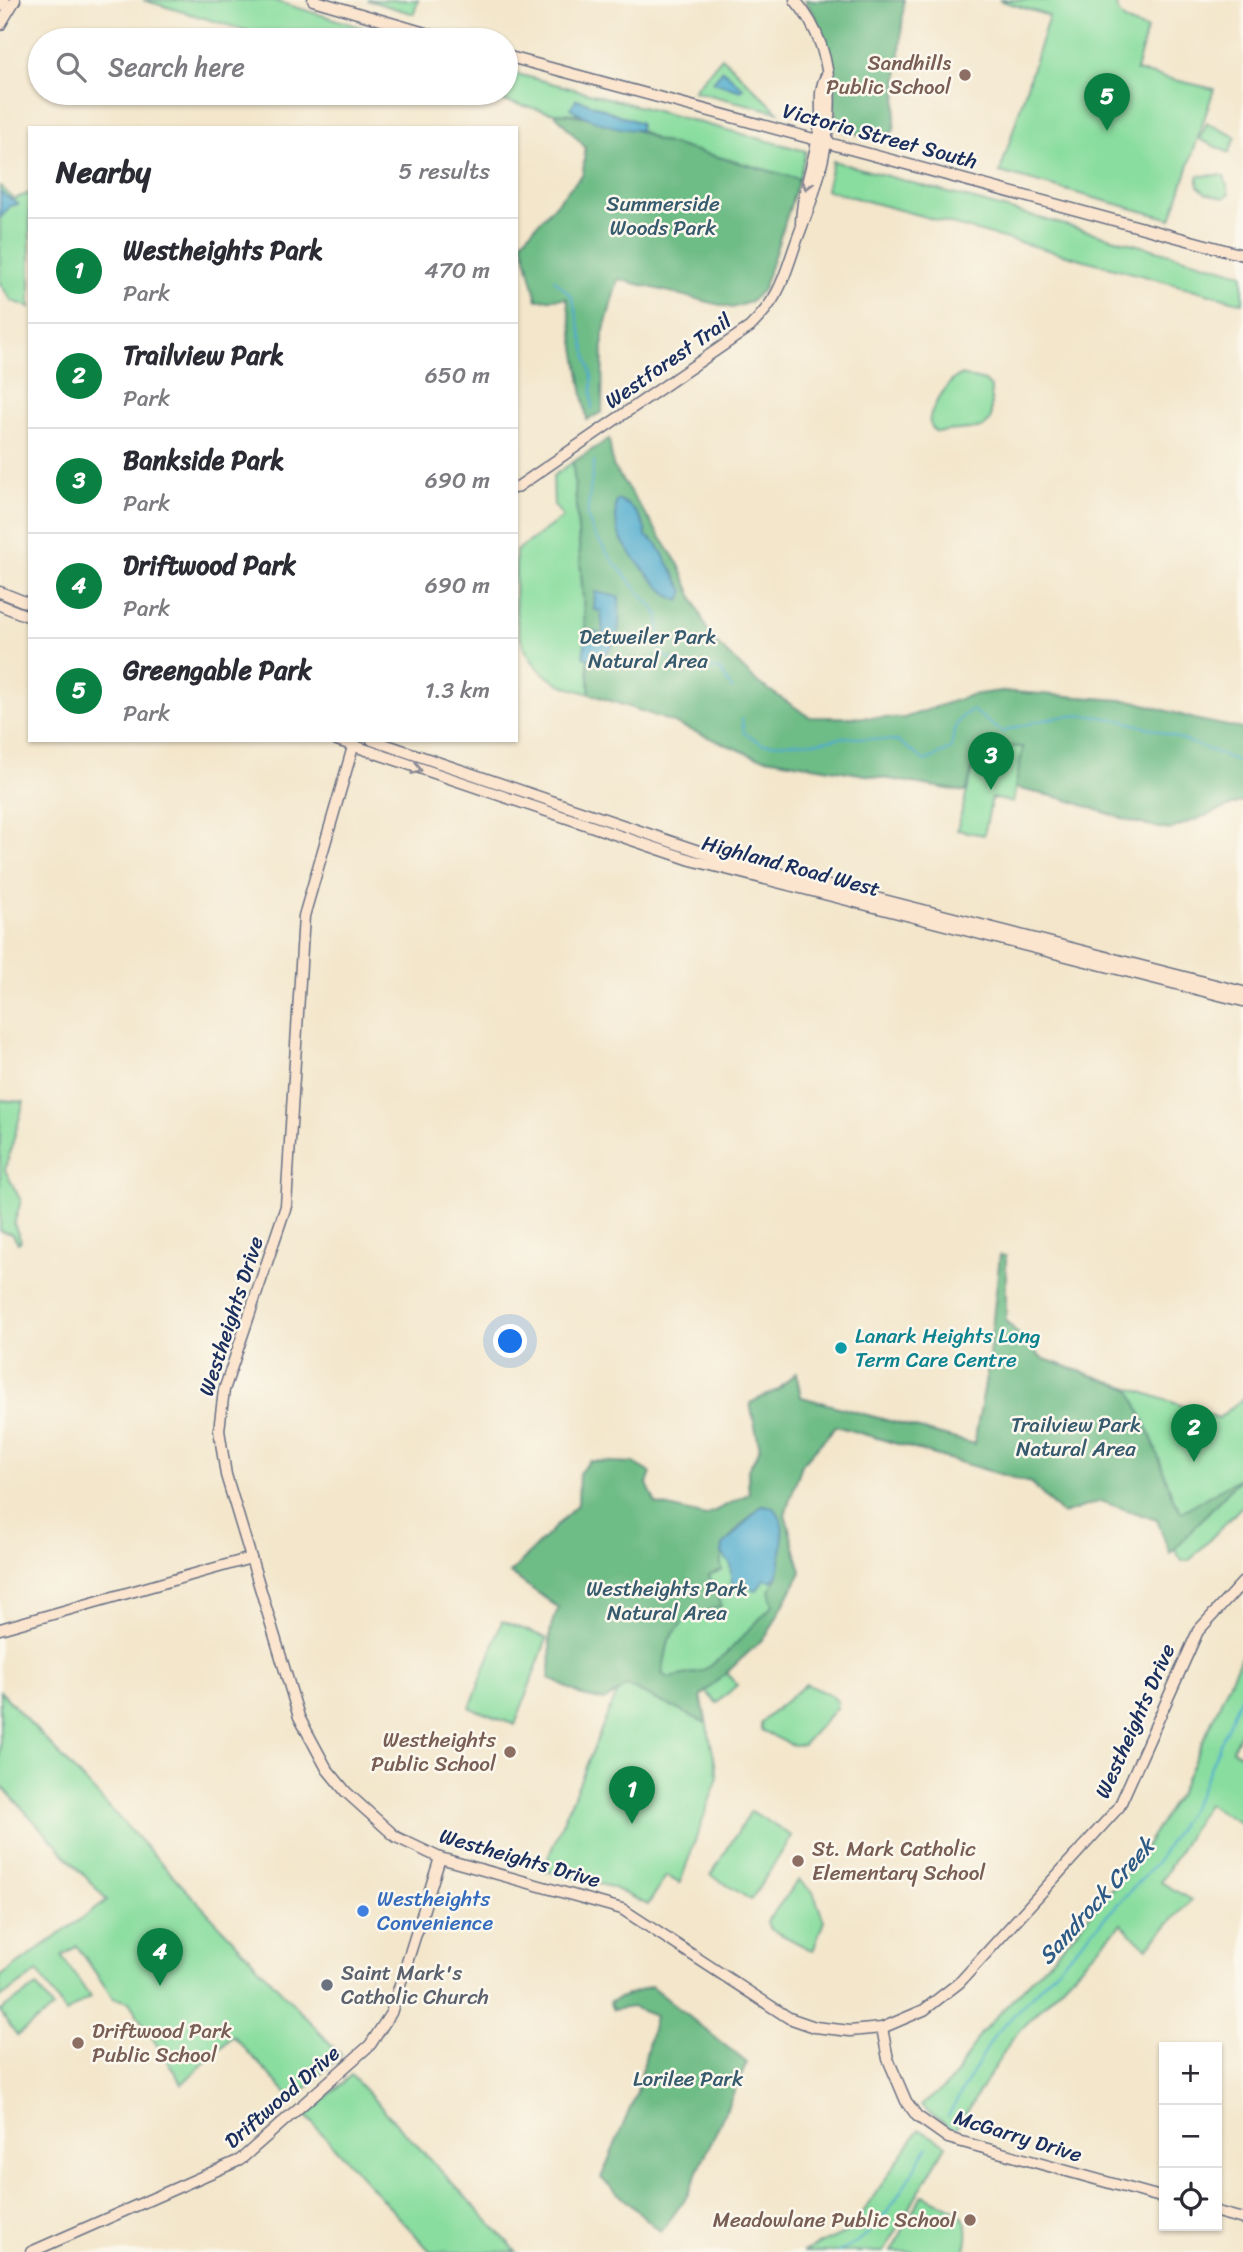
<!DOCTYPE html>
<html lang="en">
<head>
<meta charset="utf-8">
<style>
  :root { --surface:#fff; --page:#f2f2f3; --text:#2b2b33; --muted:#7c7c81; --line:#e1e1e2; --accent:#0b8043 }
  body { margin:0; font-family:Sriracha,sans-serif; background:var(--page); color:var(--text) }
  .controls { position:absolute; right:21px; bottom:21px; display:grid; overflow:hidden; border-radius:0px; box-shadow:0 2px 5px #0004 }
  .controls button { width:63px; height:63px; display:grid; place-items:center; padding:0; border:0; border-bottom:2px solid var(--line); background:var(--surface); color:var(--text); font:35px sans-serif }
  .you { position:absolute; left:511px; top:1342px; width:24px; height:24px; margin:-18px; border:5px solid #fff; border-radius:50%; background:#1a73e8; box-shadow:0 0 0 10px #1a73e833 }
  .badge { display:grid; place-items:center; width:46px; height:46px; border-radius:50%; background:var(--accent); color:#fff; font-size:23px; font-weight:700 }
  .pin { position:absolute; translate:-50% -58px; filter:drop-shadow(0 2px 4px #0008) }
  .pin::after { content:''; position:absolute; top:37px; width:24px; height:21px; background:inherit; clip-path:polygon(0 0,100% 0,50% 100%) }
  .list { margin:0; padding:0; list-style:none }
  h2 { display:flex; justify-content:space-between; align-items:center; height:91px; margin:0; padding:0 28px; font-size:30px }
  h2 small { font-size:23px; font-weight:400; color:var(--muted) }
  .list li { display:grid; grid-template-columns:46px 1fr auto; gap:21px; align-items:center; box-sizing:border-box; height:105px; padding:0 28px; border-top:2px solid var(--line) }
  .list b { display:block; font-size:26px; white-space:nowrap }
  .list p { margin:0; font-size:23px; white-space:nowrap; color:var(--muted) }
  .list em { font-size:23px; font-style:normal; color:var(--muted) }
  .icon { flex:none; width:38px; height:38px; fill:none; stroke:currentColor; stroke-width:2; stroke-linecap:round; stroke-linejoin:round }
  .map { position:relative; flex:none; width:1243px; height:2252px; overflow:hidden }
  .search { position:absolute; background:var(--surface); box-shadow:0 2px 5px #0004; left:28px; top:28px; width:490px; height:77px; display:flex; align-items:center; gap:18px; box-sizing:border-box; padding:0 24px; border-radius:38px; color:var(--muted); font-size:26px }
  .panel { position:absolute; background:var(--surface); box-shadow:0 2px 5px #0004; left:28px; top:126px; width:490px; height:616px; border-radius:0px }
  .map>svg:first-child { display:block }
  .green { fill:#89dd9f; stroke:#52867e; stroke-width:2 }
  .forest { fill:#6ebc86; stroke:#447672; stroke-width:2; fill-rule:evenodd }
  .water { fill:#50acce; stroke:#366e96; stroke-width:2 }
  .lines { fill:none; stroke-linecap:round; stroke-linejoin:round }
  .stream { stroke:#50acce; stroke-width:2 }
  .secondary-casing { stroke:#676f84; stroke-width:13 }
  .secondary { stroke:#fbe5cf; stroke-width:10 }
  .oneway { stroke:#8b8a96 }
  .education-dot { fill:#8d6e63; stroke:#fbf7ec; stroke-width:2.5 }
  .culture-dot { fill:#0f9aa8; stroke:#fbf7ec; stroke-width:2.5 }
  .shop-dot { fill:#3f7fe0; stroke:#fbf7ec; stroke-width:2.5 }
  .worship-dot { fill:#6b7280; stroke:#fbf7ec; stroke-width:2.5 }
  .labels { text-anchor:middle; stroke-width:5; stroke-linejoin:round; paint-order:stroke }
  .education-label { font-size:21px; fill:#785e54; stroke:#fbf7ec; text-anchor:end }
  .street-label { font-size:21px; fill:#1b2f5e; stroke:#fbf7ec }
  .park-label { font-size:21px; fill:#365a6e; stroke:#fbf7ec }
  .culture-label { font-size:21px; fill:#0d838f; stroke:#fbf7ec; text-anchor:start }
  .shop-label { font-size:21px; fill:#366cbe; stroke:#fbf7ec; text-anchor:start }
  .worship-label { font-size:21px; fill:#5b616d; stroke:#fbf7ec; text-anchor:start }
  .water-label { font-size:23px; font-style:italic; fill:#2e5b85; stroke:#fbf7ec }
</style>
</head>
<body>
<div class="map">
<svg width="1243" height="2252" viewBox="0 0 1243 2252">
  <rect width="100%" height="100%" fill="#fbf7ec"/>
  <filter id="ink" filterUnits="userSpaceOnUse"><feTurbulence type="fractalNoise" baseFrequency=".0143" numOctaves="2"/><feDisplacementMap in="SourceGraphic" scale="14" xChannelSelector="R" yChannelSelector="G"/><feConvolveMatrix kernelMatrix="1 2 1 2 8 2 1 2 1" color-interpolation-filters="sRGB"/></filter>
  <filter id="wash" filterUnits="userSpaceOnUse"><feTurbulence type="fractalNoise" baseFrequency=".00686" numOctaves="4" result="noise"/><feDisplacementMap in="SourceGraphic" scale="28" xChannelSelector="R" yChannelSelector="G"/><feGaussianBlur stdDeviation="1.57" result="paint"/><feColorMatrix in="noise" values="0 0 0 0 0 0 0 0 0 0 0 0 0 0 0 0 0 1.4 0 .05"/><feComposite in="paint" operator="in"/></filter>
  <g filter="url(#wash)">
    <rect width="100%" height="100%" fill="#f3e6cb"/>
    <g class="green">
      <polygon points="143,0 272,0 403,40 275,40 258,36 252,40 239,40 248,31"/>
      <polygon points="367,0 418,0 414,14"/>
      <path d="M999 0H1115C1117 20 1129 24 1147 29L1136 71 1214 89 1171 219 1000 172 1049 16Z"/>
      <polygon points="722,57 778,112 693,91"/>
      <polygon points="506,71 806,151 799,179 655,140 640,130 640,123 577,99 571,108 580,114 554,113 470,93 506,93"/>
      <polygon points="1207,123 1236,137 1229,153 1199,139"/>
      <polygon points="833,161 1243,274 1243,303 826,190"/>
      <polygon points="1219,175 1224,176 1229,194 1223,198 1206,193 1198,186 1198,176"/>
      <polygon points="0,186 14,199 30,193 30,307 12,301 0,284 0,218 10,206 18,204 0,192"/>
      <path d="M961 375 985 381 991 387V420L982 428 936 432C932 428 928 423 930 417 933 405 950 378 961 375Z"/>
      <path d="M573 462 590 694C578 690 564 687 554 681 507 652 516 598 516 551L563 517 554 505 553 476Z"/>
      <polygon points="983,746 1024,747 1013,802 992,798 984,835 957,830 977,753"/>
      <polygon points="0,1100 24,1102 5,1170 21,1201 14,1224 21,1241 18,1243 12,1234 0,1231"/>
      <polygon points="998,1313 1041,1358 1219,1418 1243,1398 1243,1505 1190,1560 1182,1561 1157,1520 1101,1501 1062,1514 1031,1483 836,1426 802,1464 785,1514 801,1572 767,1635 726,1673 737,1685 717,1703 706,1692 701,1696 718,1777 680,1883 666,1876 648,1905 611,1887 543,1870 621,1682 559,1608 510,1573 578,1504 656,1504 705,1516 749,1494 748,1470 760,1448 750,1403 778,1390 796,1373 801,1397 974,1444"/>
      <polygon points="502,1621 547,1638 515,1725 470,1708"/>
      <polygon points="1243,1652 1243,1726 1232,1750 1243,1755 1242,1824 1207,1804 1161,1882 1191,1900 1147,1948 1121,1924 1012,2039 955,2131 921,2106 951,2082 981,2033 1067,1942 1139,1856 1180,1792"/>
      <polygon points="806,1684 832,1696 837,1701 836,1708 803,1745 793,1746 761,1730 761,1722"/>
      <polygon points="0,1691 341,2055 293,2100 233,2036 182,2084 129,2002 113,1998 77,1946 62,1956 90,1997 66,2013 38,1972 0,1998 0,1977 107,1900 0,1784"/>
      <polygon points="751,1811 792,1836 751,1900 711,1875"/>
      <polygon points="799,1880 813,1892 824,1921 813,1951 769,1928 767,1921"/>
      <polygon points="37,1986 53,2009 17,2035 0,2011"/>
      <polygon points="351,2075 517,2252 431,2252 306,2116"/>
      <polygon points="919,2129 946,2145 884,2252 802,2252 851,2230"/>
      <path d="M922 2195C952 2209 977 2212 964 2252H891Z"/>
    </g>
    <g class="forest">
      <path d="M804 0H904L894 130 884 140 841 130C830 113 837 90 834 71 829 46 819 19 804 0Z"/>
      <path d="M554 113C581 114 634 126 656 140L799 179 763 290 750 302 732 308 618 279 603 334 602 412 587 420 567 298 537 300 522 241 583 174 585 147Z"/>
      <polygon points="609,439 613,466 679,565 710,637 757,682 810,717 904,718 971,695 1001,691 1134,701 1198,720 1243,729 1243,801 1169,830 1133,822 1065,799 1015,788 1023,747 983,746 977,753 966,792 754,756 659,717 590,694 573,462"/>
      <path d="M1000 1255 1006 1256V1321L1041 1358 1130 1389 1150 1433 1173 1498 1181 1512 1241 1477 1170 1554 1157 1520 1101 1501 1062 1514 1031 1483 836 1426 802 1464 785 1514 801 1572 767 1635 701 1696 706 1723 627 1686 604 1701 583 1696 549 1678C555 1647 542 1636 559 1608L510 1573 578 1504 579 1473 590 1461 634 1463 651 1473 647 1484 656 1504 705 1516 749 1494 748 1470 760 1448 750 1403 778 1390 796 1373 801 1397 974 1444 987 1373ZM762 1505 778 1576 769 1591 773 1605 725 1655 702 1671 669 1678 662 1674 669 1640 685 1619 721 1606 709 1575 722 1570C715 1543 744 1524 762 1505Z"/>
      <polygon points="651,1986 747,2063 687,2196 661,2232 601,2178 637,2092 655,2016 632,2007 613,2010 609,2002"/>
    </g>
    <g class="water">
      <polygon points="723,70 743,88 741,91 713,82"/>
      <path d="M577 99 640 123V130C617 130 590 121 570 108Z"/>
      <polygon points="0,192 18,204 10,206 0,218"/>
      <path d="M619 500C633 505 645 521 646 536L657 544 684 591 680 601C664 597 629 554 621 538 615 527 615 514 616 501Z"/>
      <path d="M595 592 619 597C620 626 622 642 598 661L583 657 587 629 603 635 601 611 594 610Z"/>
      <path d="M762 1505C794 1506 780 1556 778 1576L772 1581 765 1579 756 1591 747 1586H732L730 1564 722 1553 723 1546Z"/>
    </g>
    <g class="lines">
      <g class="stream">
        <polyline points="554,279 572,297 592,377 592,409"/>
        <polyline points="594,461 587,516 594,534 612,560 659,615 660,653 682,666 720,670 732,689"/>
        <path d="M742 719 744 733 763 744 818 742 845 737 898 741 925 761 951 749C954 731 954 719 972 710L1002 732C1029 723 1063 713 1092 716 1145 721 1194 745 1243 763"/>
        <polyline points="948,2116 994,2036 1157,1862 1198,1796 1243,1691"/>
        <path d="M838 2252C881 2237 905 2183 928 2146"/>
      </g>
    </g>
  </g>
  <g filter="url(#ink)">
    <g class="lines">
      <g class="secondary-casing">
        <g id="secondary">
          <polyline points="313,0 449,40"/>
          <polyline points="0,6 4,0"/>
          <polyline points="0,25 15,0"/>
          <polyline points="506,56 1243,255"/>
          <path d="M801 224C802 186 819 152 821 114 821 100 819 89 826 76"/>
          <path d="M516 488 750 327C785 292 784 273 801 229 829 158 851 65 795 0"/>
          <polyline points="0,592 30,604"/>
          <polyline points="0,605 30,617"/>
          <polyline points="337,740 691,860 1243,1001"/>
          <polyline points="355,740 304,916 286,1206 224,1390 219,1430 226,1475 299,1717 327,1769 346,1792 396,1837 440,1858 622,1909 789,2018 815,2027 850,2031 882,2028 924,2010 960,1982 1119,1807 1198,1631 1243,1582"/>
          <polyline points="372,740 719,858 1243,992"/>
          <polyline points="0,1629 251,1558"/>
          <polyline points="882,2028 888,2059 906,2101 917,2116 948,2138 1164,2198"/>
          <polyline points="1217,2212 1243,2219"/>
          <polyline points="31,2252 240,2160 370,2045 391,2013 440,1858"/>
        </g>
      </g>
      <use href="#secondary" class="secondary"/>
    </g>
    <defs><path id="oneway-chevron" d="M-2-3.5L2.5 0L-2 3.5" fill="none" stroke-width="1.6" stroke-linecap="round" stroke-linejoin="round" transform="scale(1.75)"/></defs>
    <g class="oneway">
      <use href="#oneway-chevron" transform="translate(807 185) rotate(105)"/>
      <use href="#oneway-chevron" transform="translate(417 769) rotate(19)"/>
    </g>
  </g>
  <g class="education-dot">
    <circle cx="965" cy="75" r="7"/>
    <circle cx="510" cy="1752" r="7"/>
    <circle cx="798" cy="1861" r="7"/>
    <circle cx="78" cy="2043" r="7"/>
    <circle cx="970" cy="2220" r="7"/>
  </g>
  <circle class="culture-dot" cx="841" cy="1348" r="7"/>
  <circle class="shop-dot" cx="363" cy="1911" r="7"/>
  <circle class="worship-dot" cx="327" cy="1985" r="7"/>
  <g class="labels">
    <g class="education-label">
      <text x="951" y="70">Sandhills<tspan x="951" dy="24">Public School</tspan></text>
      <text x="496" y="1747">Westheights<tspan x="496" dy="24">Public School</tspan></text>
      <text x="812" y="1856" text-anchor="start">St. Mark Catholic<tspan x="812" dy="24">Elementary School</tspan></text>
      <text x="92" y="2038" text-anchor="start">Driftwood Park<tspan x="92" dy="24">Public School</tspan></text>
      <text x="956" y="2227">Meadowlane Public School</text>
    </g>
    <g class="street-label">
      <text transform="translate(880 136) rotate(15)" y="7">Victoria Street South</text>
      <text transform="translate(668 361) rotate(-35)" y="7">Westforest Trail</text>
      <text transform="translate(791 866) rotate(15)" y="7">Highland Road West</text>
      <text transform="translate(231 1316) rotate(-72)" y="7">Westheights Drive</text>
      <text transform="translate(1135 1721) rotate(-66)" y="7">Westheights Drive</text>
      <text transform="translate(520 1858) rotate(16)" y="7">Westheights Drive</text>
      <text transform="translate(282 2097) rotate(-41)" y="7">Driftwood Drive</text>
      <text transform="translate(1018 2136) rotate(17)" y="7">McGarry Drive</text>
    </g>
    <g class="park-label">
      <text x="663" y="211">Summerside<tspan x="663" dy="24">Woods Park</tspan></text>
      <text x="648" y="644">Detweiler Park<tspan x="648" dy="24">Natural Area</tspan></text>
      <text x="1076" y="1432">Trailview Park<tspan x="1076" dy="24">Natural Area</tspan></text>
      <text x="667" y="1596">Westheights Park<tspan x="667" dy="24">Natural Area</tspan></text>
      <text x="688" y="2086">Lorilee Park</text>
    </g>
    <g class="culture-label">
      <text x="855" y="1343">Lanark Heights Long<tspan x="855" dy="24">Term Care Centre</tspan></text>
    </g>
    <g class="shop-label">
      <text x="377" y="1906">Westheights<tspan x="377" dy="24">Convenience</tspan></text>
    </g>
    <g class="worship-label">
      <text x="341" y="1980">Saint Mark's<tspan x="341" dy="24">Catholic Church</tspan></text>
    </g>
    <g class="water-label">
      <text transform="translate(1096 1901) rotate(-48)" y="8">Sandrock Creek</text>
    </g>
  </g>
</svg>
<div class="controls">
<button>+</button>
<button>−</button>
<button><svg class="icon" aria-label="locate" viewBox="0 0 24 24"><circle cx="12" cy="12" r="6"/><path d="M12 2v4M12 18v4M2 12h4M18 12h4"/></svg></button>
</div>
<div class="you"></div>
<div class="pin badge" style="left:632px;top:1824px">1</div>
<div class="pin badge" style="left:1194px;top:1462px">2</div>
<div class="pin badge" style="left:991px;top:790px">3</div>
<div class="pin badge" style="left:160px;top:1986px">4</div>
<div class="pin badge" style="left:1107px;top:131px">5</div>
<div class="search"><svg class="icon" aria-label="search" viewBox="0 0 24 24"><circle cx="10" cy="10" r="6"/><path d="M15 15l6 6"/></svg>Search here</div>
<section class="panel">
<h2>Nearby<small>5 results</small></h2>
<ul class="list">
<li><span class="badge">1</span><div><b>Westheights Park</b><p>Park</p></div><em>470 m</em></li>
<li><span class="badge">2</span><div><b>Trailview Park</b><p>Park</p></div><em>650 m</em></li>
<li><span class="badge">3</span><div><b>Bankside Park</b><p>Park</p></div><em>690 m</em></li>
<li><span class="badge">4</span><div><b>Driftwood Park</b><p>Park</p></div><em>690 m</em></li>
<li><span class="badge">5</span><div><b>Greengable Park</b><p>Park</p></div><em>1.3 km</em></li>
</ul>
</section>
</div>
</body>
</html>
